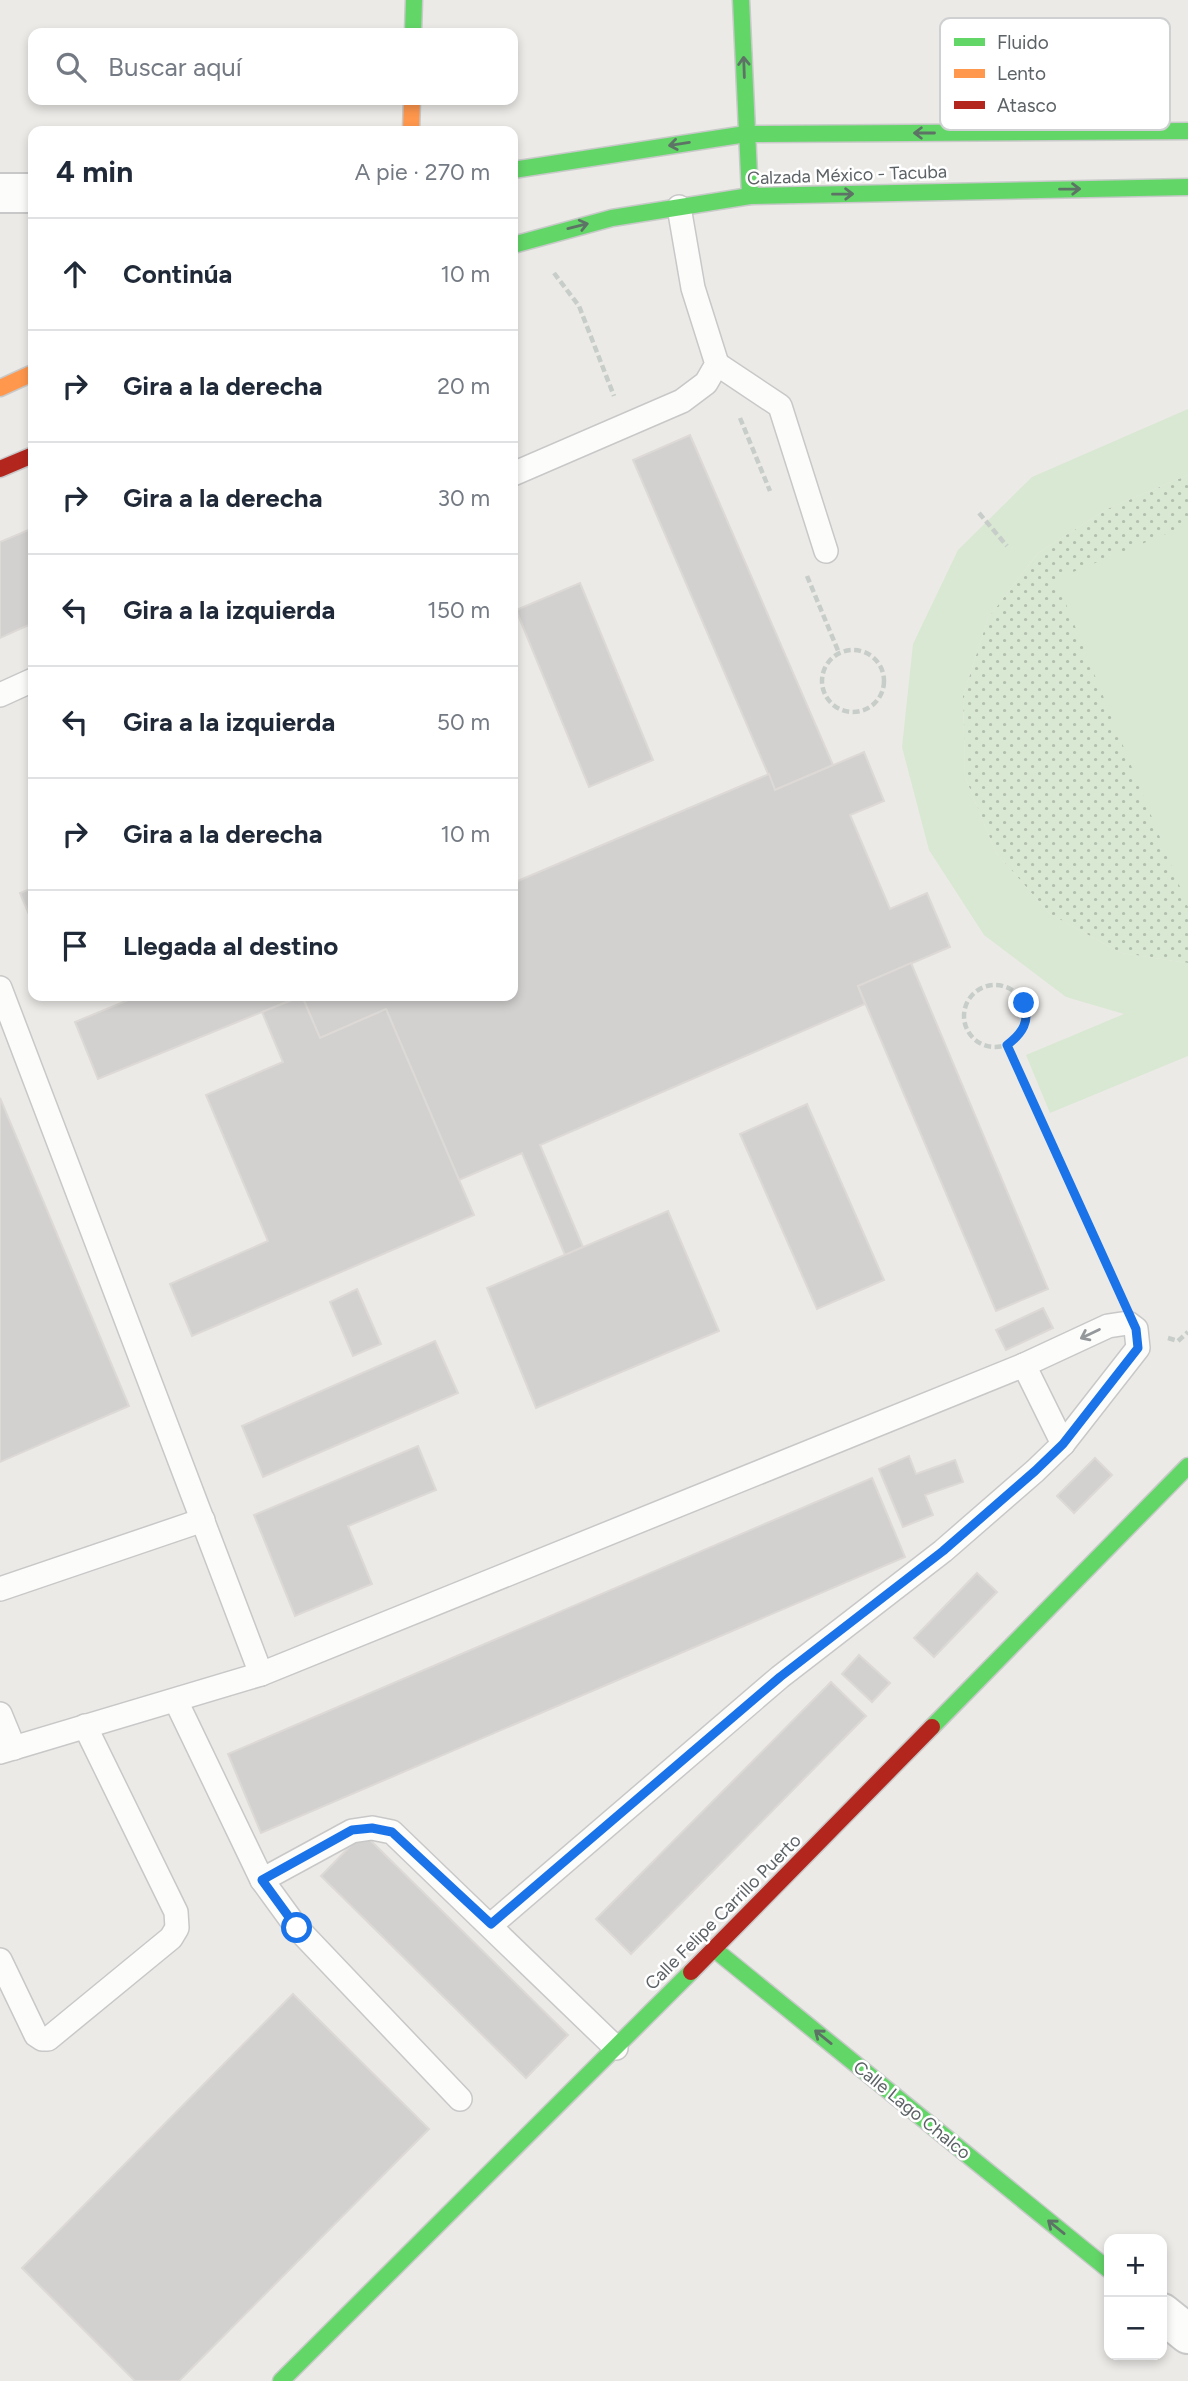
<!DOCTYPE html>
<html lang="es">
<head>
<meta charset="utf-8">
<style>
  :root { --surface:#fff; --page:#f6f6f7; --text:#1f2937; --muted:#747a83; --line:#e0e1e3 }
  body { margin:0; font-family:Figtree,sans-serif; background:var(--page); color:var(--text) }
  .controls { position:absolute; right:21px; bottom:21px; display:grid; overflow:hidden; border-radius:14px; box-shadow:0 4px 10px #0003 }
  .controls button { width:63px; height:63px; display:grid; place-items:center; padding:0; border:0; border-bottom:2px solid var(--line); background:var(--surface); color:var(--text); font:35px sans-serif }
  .stop { position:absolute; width:21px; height:21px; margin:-16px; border:5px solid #1a73e8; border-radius:50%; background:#fff }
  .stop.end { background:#1a73e8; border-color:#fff; box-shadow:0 2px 7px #0008 }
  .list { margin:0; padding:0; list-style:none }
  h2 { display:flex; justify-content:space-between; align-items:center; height:91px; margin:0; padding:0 28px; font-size:30px }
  h2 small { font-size:23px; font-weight:400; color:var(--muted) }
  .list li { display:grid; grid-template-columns:46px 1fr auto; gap:21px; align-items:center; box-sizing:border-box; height:112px; padding:0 28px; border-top:2px solid var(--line) }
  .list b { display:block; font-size:26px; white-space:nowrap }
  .list em { font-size:23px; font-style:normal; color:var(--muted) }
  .icon { flex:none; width:38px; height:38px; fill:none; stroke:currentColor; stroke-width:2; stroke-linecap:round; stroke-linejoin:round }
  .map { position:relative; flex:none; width:1188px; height:2381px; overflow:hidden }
  .search { position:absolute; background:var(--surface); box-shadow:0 4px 10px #0003; left:28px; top:28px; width:490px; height:77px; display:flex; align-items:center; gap:18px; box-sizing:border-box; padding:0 24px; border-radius:14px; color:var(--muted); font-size:26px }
  .panel { position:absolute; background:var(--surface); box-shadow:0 4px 10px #0003; left:28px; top:126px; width:490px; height:875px; border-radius:14px }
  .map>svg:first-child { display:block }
  .grass { fill:url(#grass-dots) }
  .park { fill:#d9e8d2 }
  .building { fill:#d3d1d0; stroke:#dcd9d6; stroke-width:2 }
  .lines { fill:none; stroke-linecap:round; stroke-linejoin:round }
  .lane-casing { stroke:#c8c8c8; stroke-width:26 }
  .street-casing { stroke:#c8c8c8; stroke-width:42 }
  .fast-casing { stroke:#c8c9c9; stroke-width:19 }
  .slow-casing { stroke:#c8c9c9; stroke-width:19 }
  .jam-casing { stroke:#c8c9c9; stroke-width:19 }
  .path { stroke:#c7cdc9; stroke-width:4.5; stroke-dasharray:7 3.5; stroke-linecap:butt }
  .lane { stroke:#fcfcfb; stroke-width:23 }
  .street { stroke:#fcfcfb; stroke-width:38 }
  .fast { stroke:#63d668; stroke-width:16 }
  .slow { stroke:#ff974d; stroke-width:16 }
  .jam { stroke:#b3261e; stroke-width:16 }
  .oneway { stroke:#5d7365 }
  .oneway2 { stroke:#94989a }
  .route { stroke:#1a73e8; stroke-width:9 }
  .labels { text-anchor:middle; stroke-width:5; stroke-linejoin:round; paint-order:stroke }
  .street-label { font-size:18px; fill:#5c6265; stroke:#fff }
  .key { fill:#fff; stroke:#ced0d1; stroke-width:2 }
  .key-label { font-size:19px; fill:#5c6265 }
</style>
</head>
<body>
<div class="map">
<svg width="1188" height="2381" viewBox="0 0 1188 2381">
  <defs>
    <pattern id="grass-dots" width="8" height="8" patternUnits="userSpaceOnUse" patternTransform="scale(1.75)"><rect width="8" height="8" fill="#d9e8d2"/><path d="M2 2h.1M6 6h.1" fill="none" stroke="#b3bfae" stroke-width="1.8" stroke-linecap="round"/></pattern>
  </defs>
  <rect width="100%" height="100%" fill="#eceae7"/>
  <polygon class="grass" points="1188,475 1188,963 1121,953 1050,914 996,853 965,777 963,696 988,618 1038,553 1107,509"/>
  <g class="park">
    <polygon points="1188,409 1188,475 1107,509 1038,553 988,618 963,696 965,777 996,853 1050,914 1121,953 1188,963 1188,1056 1050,1113 1026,1055 1124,1014 1066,997 984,935 929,850 902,747 913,644 958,550 1032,477"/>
    <polygon points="1188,525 1188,907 1056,579"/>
  </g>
  <g class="building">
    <polygon points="690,435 833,765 775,790 633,460"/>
    <polygon points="33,528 33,623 0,638 0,542"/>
    <polygon points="580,583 653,760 589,787 516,610"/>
    <polygon points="864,752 884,801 850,815 890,909 927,893 950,947 858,986 865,1004 540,1145 583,1247 565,1255 522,1153 459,1180 386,1009 320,1038 302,996 513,996 513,883 769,774 775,790"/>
    <polygon points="33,888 33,924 20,893"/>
    <polygon points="911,963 1048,1289 996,1311 858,986"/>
    <polygon points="138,996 301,996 98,1079 75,1022"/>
    <polygon points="302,996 320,1038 386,1009 474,1215 192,1336 170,1284 268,1241 206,1095 283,1062 262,1012"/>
    <polygon points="0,1098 129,1406 0,1462"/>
    <polygon points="807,1104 884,1280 817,1309 740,1134"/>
    <polygon points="668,1211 719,1331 536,1408 487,1288"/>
    <polygon points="357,1289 381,1344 353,1356 330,1302"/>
    <polygon points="1043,1308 1053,1328 1006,1350 996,1330"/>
    <polygon points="435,1341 458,1393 263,1477 242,1426"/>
    <polygon points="418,1446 436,1490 348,1526 372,1584 295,1616 254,1515"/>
    <polygon points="909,1456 916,1474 955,1460 963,1482 925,1495 933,1515 903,1527 879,1469"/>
    <polygon points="1095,1458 1112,1475 1074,1513 1057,1496"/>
    <polygon points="872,1478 905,1557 261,1833 228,1754"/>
    <polygon points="977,1573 997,1592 934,1657 914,1638"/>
    <polygon points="859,1655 890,1683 872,1702 842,1674"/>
    <polygon points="831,1682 866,1716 631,1954 596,1919"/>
    <polygon points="363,1833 568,2035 526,2078 321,1876"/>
    <polygon points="293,1994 429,2129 179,2381 135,2381 22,2268"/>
  </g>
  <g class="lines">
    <g class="lane-casing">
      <g id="lane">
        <polyline points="717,364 780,406 826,551"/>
        <polyline points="513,474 682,401 706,383 717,364 693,288 679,207"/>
        <polyline points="0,695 33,680"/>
        <polyline points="0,988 261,1674"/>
        <polyline points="1024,1365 1063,1444"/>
        <polyline points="0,1589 203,1520"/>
        <polyline points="176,1701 262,1880 297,1928 460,2099"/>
        <polyline points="0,1714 14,1748"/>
        <polyline points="0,1752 261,1674 1024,1365 1108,1326 1128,1323 1136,1329 1138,1348 1063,1444 1035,1471 943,1551 780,1677 491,1925"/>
        <polyline points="262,1880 352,1831 372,1828 392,1832 616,2048"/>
        <polyline points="0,1960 36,2035 42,2039 48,2039 171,1938 177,1928 176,1912 85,1726"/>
      </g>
    </g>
    <g class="street-casing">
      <g id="street">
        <polyline points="0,193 33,193"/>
        <polyline points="1162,2313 1188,2334"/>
      </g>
    </g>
    <g class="fast-casing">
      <g id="fast">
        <polyline points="741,0 750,196"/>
        <polyline points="413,33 414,0"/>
        <polyline points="513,170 746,134 1188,131"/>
        <polyline points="513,245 612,218 750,196 1188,187"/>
        <polyline points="932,1727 1188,1466"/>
        <polyline points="714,1949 1109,2270"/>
        <polyline points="281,2381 691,1972"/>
      </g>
    </g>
    <g class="slow-casing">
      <g id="slow">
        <polyline points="411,131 412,100"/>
        <polyline points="0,388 33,373"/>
      </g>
    </g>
    <g class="jam-casing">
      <g id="jam">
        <polyline points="0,469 33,455"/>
        <polyline points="691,1972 932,1727"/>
      </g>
    </g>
    <g class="path">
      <polyline points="554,273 579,306 614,396"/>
      <polyline points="740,418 770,491"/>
      <polyline points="979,513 1007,546"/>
      <polyline points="807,576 839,653"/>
      <circle cx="853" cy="681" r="31"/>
      <circle cx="995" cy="1016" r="31"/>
      <polyline points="1007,1045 1120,1294"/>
      <polyline points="1168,1338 1178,1341 1188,1332"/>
    </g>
    <use href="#lane" class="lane"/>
    <use href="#street" class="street"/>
    <use href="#fast" class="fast"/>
    <use href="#slow" class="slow"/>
    <use href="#jam" class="jam"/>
  </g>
  <defs><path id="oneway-shaft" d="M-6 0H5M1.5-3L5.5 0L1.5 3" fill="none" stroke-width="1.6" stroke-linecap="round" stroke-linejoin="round" transform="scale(1.75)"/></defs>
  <g class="oneway">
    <use href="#oneway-shaft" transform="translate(744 67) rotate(-92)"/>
    <use href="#oneway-shaft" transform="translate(924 133) rotate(180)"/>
    <use href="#oneway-shaft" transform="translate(679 144) rotate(171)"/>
    <use href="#oneway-shaft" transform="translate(1070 189) rotate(-1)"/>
    <use href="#oneway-shaft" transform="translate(843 194) rotate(-1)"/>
    <use href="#oneway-shaft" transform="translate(578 226) rotate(-14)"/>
    <use href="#oneway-shaft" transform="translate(823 2037) rotate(-141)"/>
    <use href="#oneway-shaft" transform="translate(1056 2227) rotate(-141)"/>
  </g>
  <use class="oneway2" href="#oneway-shaft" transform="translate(1090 1334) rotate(154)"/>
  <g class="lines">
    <path class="route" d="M297 1928 262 1880 352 1830 372 1828 392 1832 491 1924 780 1677 943 1551 1035 1471 1063 1444 1138 1348 1136 1329 1007 1045C1023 1033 1030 1021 1024 1003"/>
  </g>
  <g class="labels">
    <g class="street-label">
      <text transform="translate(847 175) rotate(-2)" y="6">Calzada México - Tacuba</text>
      <text transform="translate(723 1912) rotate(-45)" y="6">Calle Felipe Carrillo Puerto</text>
      <text transform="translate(912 2110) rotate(39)" y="6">Calle Lago Chalco</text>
    </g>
  </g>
  <rect x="940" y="18" width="230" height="112" rx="10" class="key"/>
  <rect x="954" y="38" width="31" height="8" fill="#63d668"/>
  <rect x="954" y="69" width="31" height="9" fill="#ff974d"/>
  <rect x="954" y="101" width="31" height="8" fill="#b3261e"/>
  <g class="key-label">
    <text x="997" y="49">Fluido</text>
    <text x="997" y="80">Lento</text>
    <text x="997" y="112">Atasco</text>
  </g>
</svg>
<div class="controls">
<button>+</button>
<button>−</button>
</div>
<div class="stop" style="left:297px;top:1928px"></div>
<div class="stop end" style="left:1024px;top:1003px"></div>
<div class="search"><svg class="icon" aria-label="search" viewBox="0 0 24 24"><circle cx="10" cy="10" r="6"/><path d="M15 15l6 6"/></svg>Buscar aquí</div>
<section class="panel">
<h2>4 min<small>A pie · 270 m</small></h2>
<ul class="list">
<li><svg class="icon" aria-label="ahead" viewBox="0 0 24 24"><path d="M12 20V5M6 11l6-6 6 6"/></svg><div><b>Continúa</b></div><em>10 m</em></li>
<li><svg class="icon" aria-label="right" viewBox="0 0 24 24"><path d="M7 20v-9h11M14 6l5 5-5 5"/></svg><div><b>Gira a la derecha</b></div><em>20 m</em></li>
<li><svg class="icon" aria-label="right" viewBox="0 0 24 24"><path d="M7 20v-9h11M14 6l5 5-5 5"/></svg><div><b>Gira a la derecha</b></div><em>30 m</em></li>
<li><svg class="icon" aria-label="left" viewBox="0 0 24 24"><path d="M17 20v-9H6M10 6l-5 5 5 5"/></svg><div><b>Gira a la izquierda</b></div><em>150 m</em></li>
<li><svg class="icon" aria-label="left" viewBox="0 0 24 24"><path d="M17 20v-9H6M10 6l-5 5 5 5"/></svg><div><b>Gira a la izquierda</b></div><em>50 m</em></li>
<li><svg class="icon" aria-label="right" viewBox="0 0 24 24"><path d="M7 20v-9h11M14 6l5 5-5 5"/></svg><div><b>Gira a la derecha</b></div><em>10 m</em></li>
<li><svg class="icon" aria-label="arrive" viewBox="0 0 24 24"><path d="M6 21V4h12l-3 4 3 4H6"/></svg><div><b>Llegada al destino</b></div></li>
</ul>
</section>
</div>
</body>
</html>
